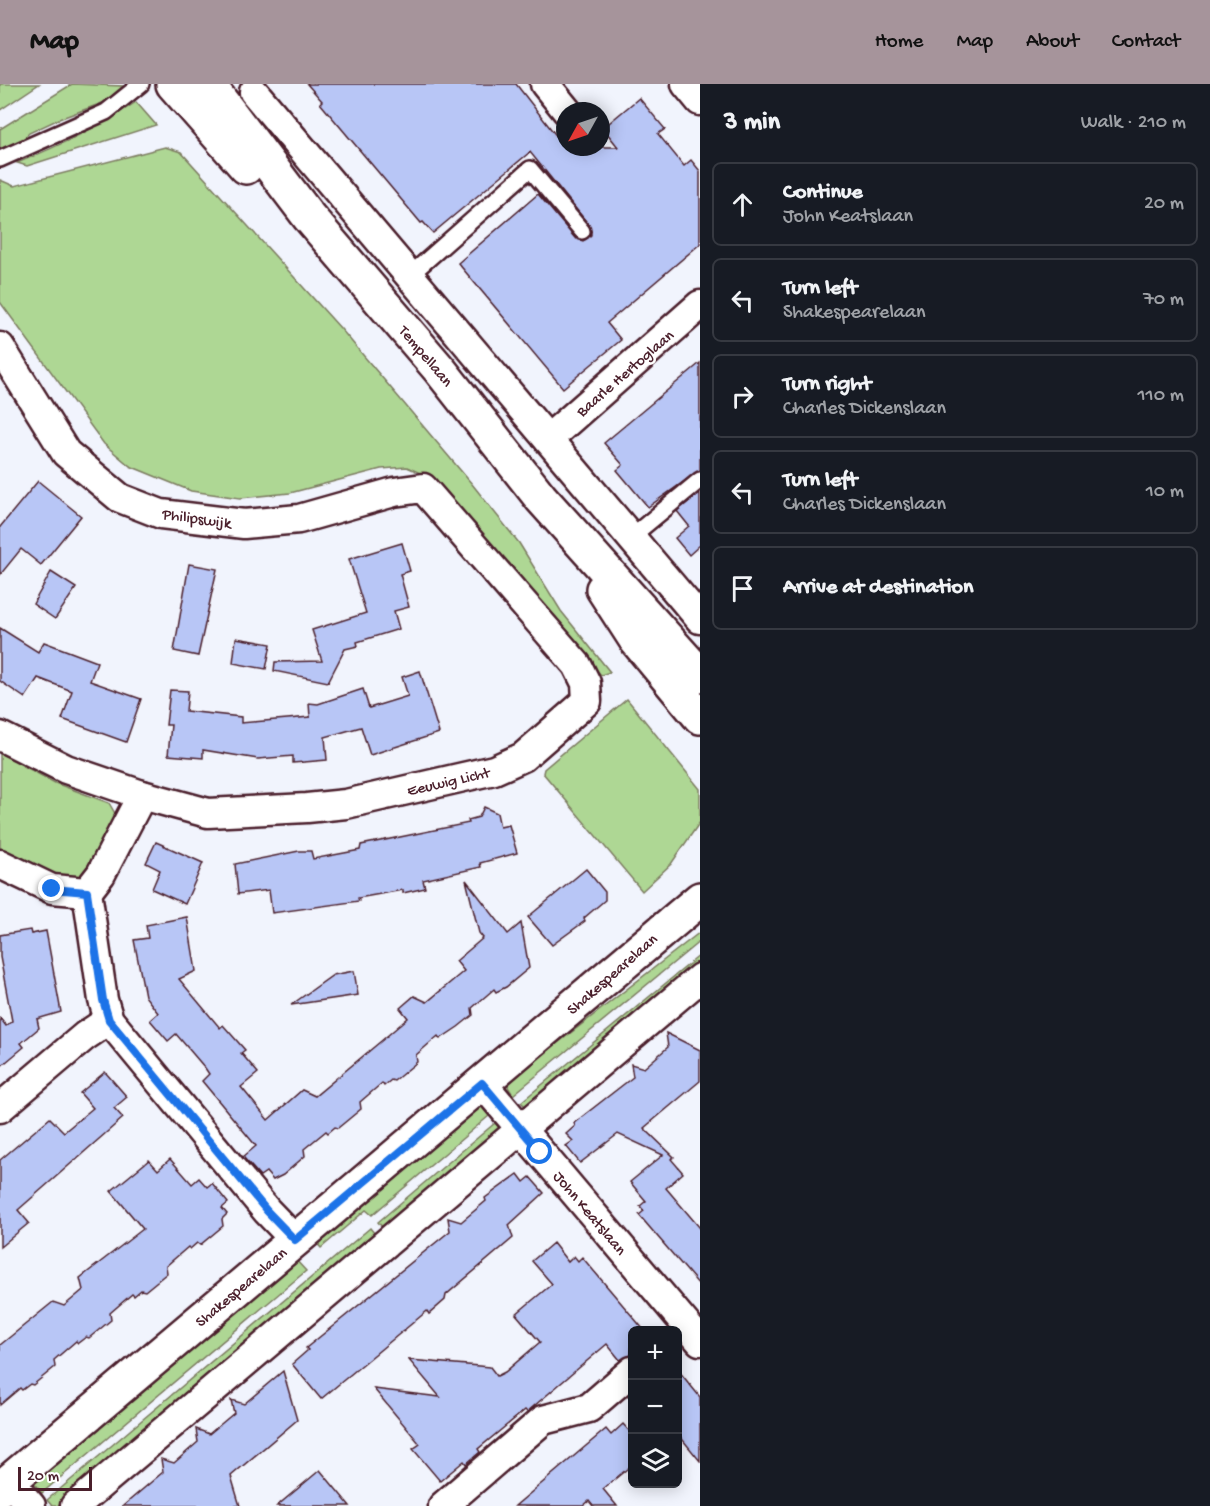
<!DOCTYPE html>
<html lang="en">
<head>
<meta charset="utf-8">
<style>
  :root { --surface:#171b24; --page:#242831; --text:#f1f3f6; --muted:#9ea1a6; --line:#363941; --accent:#a6949b }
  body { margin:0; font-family:"Gochi Hand",sans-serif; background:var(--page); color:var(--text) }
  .controls { position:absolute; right:18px; bottom:18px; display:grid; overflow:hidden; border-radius:9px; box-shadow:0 3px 15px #0003 }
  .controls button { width:54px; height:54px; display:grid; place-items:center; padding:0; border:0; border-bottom:2px solid var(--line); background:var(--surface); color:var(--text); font:30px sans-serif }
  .compass { position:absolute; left:556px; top:18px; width:54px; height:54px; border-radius:50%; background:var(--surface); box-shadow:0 3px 15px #0003; rotate:230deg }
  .scale { position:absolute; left:18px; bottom:15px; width:74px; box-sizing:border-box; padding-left:6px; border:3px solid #4a1f2b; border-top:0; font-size:16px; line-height:21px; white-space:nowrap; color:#4a1f2b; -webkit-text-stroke:4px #fff; paint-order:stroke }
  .stop { position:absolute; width:18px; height:18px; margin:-14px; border:4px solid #1a73e8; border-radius:50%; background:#fff }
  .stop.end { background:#1a73e8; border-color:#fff; box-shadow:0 2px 6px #0008 }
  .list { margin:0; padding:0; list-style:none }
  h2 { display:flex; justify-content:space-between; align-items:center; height:78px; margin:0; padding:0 24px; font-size:26px }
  h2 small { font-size:20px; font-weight:400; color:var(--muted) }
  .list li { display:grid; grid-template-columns:39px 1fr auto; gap:18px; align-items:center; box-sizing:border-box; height:84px; margin:0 12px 12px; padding:0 12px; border:2px solid var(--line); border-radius:9px }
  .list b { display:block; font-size:22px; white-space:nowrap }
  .list p { margin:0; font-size:20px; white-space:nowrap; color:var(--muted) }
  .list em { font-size:20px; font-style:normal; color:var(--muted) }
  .icon { flex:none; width:33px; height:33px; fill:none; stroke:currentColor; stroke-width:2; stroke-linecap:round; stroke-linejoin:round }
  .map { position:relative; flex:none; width:700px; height:1422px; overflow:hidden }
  header { display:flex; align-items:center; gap:36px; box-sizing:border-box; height:84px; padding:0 30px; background:var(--accent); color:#111 }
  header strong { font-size:28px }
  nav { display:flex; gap:33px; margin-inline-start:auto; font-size:21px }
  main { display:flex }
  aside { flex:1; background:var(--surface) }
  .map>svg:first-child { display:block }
  .green { fill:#aed794; stroke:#7c7b60; stroke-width:1.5 }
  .building { fill:#b8c6f6; stroke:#4a1f2b; stroke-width:1.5 }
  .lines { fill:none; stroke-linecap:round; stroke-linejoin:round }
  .service-casing { stroke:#4a1f2b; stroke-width:20 }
  .minor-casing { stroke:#4a1f2b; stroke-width:33 }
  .tertiary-casing { stroke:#4a1f2b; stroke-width:38 }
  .secondary-casing { stroke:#4a1f2b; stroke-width:38 }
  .service { stroke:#fff; stroke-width:15 }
  .minor { stroke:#fff; stroke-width:28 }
  .tertiary { stroke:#fff; stroke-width:33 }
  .secondary { stroke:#fff; stroke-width:33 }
  .route { stroke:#1a73e8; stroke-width:8 }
  .labels { text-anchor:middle; stroke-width:5; stroke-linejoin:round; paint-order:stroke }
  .street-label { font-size:16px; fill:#4a1f2b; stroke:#fff }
</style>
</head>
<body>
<header>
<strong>Map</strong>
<nav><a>Home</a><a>Map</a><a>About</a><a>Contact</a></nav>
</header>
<main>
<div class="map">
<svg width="700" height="1422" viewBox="0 0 700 1422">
  <rect width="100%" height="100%" fill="#f1f4fd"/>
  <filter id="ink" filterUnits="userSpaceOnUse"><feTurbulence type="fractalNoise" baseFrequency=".0167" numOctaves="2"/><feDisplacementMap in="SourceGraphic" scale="12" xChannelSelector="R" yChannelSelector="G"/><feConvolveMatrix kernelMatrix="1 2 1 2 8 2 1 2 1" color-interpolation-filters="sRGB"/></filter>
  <g filter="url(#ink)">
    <g class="green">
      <polygon points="0,0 39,0 0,26"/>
      <polygon points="72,0 123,2 105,18 59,35 29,49 17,61 0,66 0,45"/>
      <path d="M136 18 156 41 27 82 17 79C59 62 98 44 136 18Z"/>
      <polygon points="165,63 181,68 341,245 472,400 519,459 561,527 610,588 601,591 425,391 407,383 381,385 290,409 240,414 191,407 130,382 104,360 0,218 0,96 14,102"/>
      <polygon points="627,615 700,705 700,738 671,780 642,807 543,689 544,685"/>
      <polygon points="0,669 55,699 109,719 117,733 93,792 64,797 0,768"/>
      <polygon points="700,848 700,857 513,1011 508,1003 509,997"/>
      <polygon points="700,871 700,884 526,1023 521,1018"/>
      <polygon points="480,1021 489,1032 372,1131 366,1126 321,1164 315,1157"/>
      <polygon points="495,1039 501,1046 386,1148 378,1138"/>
      <polygon points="370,1144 379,1155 365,1158 140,1347 138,1357 58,1422 52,1422 47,1416"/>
      <polygon points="294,1174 306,1187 42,1409 31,1396"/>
    </g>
    <g class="building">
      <polygon points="307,0 516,0 565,63 618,63 603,44 639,14 665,45 658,50 684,82 691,76 700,87 700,160 607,239 621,256 563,304 458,179 538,110 575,154 583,157 591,151 589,141 530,68 433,149 423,138 421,139 320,19 322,17"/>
      <polygon points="700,279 700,386 648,423 617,386 623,381 604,359"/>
      <polygon points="38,397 81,432 41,481 21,465 0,491 0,443"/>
      <polygon points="700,409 700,461 689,471 675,454 689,442 677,427"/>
      <polygon points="402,459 410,487 400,490 409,523 394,527 399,545 357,558 358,562 345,565 328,598 274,587 275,578 322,577 312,546 366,529 349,475"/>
      <polygon points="189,480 217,485 198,572 174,567"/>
      <polygon points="51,488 76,504 55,535 33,520"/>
      <polygon points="0,544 38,568 44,558 97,578 90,597 141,615 126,658 62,635 72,607 38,594 25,614 0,597"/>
      <polygon points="236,554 271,560 266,585 233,579"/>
      <polygon points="420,587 439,649 370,671 361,643 325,653 327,676 293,679 293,672 258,675 203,666 203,674 168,671 171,641 166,641 170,606 188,607 186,627 241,633 241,639 310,633 309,619 318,620 363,605 369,624 408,612 402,593"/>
      <polygon points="484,723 497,729 500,743 509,741 517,769 480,779 481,783 423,796 425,804 403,809 403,806 358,814 359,817 272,829 269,806 238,810 235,780 299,767 311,767 313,775 360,766 361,761 469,739 468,736 479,733"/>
      <polygon points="156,758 203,779 185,820 152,805 160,786 146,779"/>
      <polygon points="586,785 605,808 605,816 584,834 585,837 552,861 528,833"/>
      <polygon points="466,796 508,850 521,839 529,884 506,903 496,908 494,905 472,924 473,931 458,943 440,955 438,952 416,971 417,978 394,997 391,996 384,1002 382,999 360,1018 361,1025 338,1044 335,1043 328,1049 326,1047 304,1065 305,1072 283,1091 273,1096 266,1088 260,1092 243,1073 256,1062 202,997 209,990 205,984 176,950 168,957 150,936 158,929 145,912 134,856 148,854 146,841 187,833 196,887 179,895 220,944 223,941 245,966 241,969 258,989 241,1003 268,1036 302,1006 315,1012 380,958 408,934 400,924 414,912 427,918 464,887 456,877 483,854 479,849"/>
      <polygon points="30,846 31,850 46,847 61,928 37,935 39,944 21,959 24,963 0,983 0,934 6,942 12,937 0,873 0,851"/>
      <polygon points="354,887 358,911 291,921 333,891"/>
      <polygon points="666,949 700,966 700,997 644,1044 674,1073 671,1075 683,1089 666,1104 700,1144 700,1202 639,1131 644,1127 640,1122 646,1117 630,1098 663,1071 618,1050 580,1079 566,1062 573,1057 566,1050 575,1042 574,1039 633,993 631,980 644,984 668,963"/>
      <polygon points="105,988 127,1013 114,1024 123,1034 18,1126 29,1139 0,1163 0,1076 50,1034 64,1048 93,1024 80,1009"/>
      <polygon points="170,1075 192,1100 199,1094 207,1103 212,1099 228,1119 222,1124 227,1130 222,1135 223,1142 200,1161 197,1159 190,1165 188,1163 166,1182 167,1189 145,1207 141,1206 134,1212 132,1210 110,1229 111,1236 89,1254 86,1253 78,1259 76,1257 54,1276 55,1283 33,1301 30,1300 22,1306 20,1304 0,1321 0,1261 53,1218 64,1222 83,1206 80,1194 143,1145 111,1107 149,1076 158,1086"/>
      <polygon points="518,1090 524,1098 530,1093 544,1109 509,1141 513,1154 446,1211 445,1216 429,1230 427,1227 321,1315 292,1280 308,1266 306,1264 450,1147 448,1134 461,1138 486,1117 485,1114"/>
      <polygon points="553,1159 568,1178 574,1172 578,1177 582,1173 644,1246 633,1246 631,1271 620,1276 607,1260 534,1322 527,1328 525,1326 478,1365 480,1368 466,1380 464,1377 440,1397 413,1365 420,1360 374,1305 440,1313 409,1276 490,1283 497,1292 505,1288 540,1258 516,1230 552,1200 532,1177"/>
      <polygon points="678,1286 700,1313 700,1377 678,1350"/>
      <polygon points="283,1287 297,1336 231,1392 240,1422 123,1422 163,1388 161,1375 174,1379 198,1358 196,1345 209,1350 234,1329 231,1316 244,1320"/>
      <polygon points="623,1340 633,1351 633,1380 603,1405 617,1422 593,1422 589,1417 583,1422 515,1422 606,1345 611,1351"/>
      <polygon points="320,1386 350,1422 277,1422"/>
    </g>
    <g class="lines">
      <g class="service-casing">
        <g id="service">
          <polyline points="0,75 106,28 141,0"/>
          <polyline points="410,191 530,85 582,147"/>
          <polyline points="631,453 700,396"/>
        </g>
      </g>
      <g class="minor-casing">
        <g id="minor">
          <polyline points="545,0 567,27"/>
          <polyline points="686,0 700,17"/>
          <polyline points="254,8 700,535"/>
          <polyline points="0,263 66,369 120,414 161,430 244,440 299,435 394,408 423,404 577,581 586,599 587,617 523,673 494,686 346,720 307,724 208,729 142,711 66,685 0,652"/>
          <polyline points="548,355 700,221"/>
          <polyline points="142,711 101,790 87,808 103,916 109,936 267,1127 295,1156"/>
          <polyline points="0,780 52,805 87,808"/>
          <polyline points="482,999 700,1257"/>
          <polyline points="0,1024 85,952 109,936"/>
          <polyline points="9,1397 31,1422"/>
          <polyline points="75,1422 700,894"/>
          <polyline points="443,1422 543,1336 589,1324 632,1287"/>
        </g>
      </g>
      <g class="tertiary-casing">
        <polyline id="tertiary" points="0,1405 700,815"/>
      </g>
      <g class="secondary-casing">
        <g id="secondary">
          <polyline points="173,0 246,83"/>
          <polyline points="208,0 309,133 440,286 541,414 700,591"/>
          <polyline points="603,505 636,556 700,633"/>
        </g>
      </g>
      <use href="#service" class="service"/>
      <use href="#minor" class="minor"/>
      <use href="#tertiary" class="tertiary"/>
      <use href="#secondary" class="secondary"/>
    </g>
  </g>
  <g class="lines" filter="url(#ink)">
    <polyline class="route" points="52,805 87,808 103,916 109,936 267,1127 295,1156 482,999 540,1068"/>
  </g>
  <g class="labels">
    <g class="street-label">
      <text transform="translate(427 271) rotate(50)" y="6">Tempellaan</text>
      <text transform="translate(624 288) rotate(-41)" y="6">Baarle Hertoglaan</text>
      <text transform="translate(197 433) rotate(8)" y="6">Philipswijk</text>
      <text transform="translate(448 696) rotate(-13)" y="6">Eeuwig Licht</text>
      <text transform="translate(611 889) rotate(-41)" y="6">Shakespearelaan</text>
      <text transform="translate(591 1128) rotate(50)" y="6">John Keatslaan</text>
      <text transform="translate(240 1202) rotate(-40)" y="6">Shakespearelaan</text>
    </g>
  </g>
</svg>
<div class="controls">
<button>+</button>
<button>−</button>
<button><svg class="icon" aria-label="layers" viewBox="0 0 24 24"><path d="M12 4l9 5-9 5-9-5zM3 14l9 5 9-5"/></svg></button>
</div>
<svg class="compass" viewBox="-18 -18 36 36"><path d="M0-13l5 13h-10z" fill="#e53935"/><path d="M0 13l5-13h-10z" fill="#9ea1a6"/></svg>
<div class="scale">20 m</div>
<div class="stop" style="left:540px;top:1068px"></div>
<div class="stop end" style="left:52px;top:805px"></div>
</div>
<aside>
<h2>3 min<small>Walk · 210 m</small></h2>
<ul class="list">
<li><svg class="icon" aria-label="ahead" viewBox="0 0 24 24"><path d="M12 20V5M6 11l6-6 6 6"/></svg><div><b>Continue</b><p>John Keatslaan</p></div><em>20 m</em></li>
<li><svg class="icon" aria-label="left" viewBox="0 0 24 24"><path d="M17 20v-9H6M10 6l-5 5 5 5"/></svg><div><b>Turn left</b><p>Shakespearelaan</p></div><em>70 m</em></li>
<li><svg class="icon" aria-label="right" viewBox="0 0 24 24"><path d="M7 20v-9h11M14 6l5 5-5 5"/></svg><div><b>Turn right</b><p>Charles Dickenslaan</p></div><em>110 m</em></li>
<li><svg class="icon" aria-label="left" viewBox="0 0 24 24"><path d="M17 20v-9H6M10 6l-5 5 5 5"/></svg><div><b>Turn left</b><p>Charles Dickenslaan</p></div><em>10 m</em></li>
<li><svg class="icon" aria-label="arrive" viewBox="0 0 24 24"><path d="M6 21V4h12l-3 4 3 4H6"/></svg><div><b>Arrive at destination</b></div></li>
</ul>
</aside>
</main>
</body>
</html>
